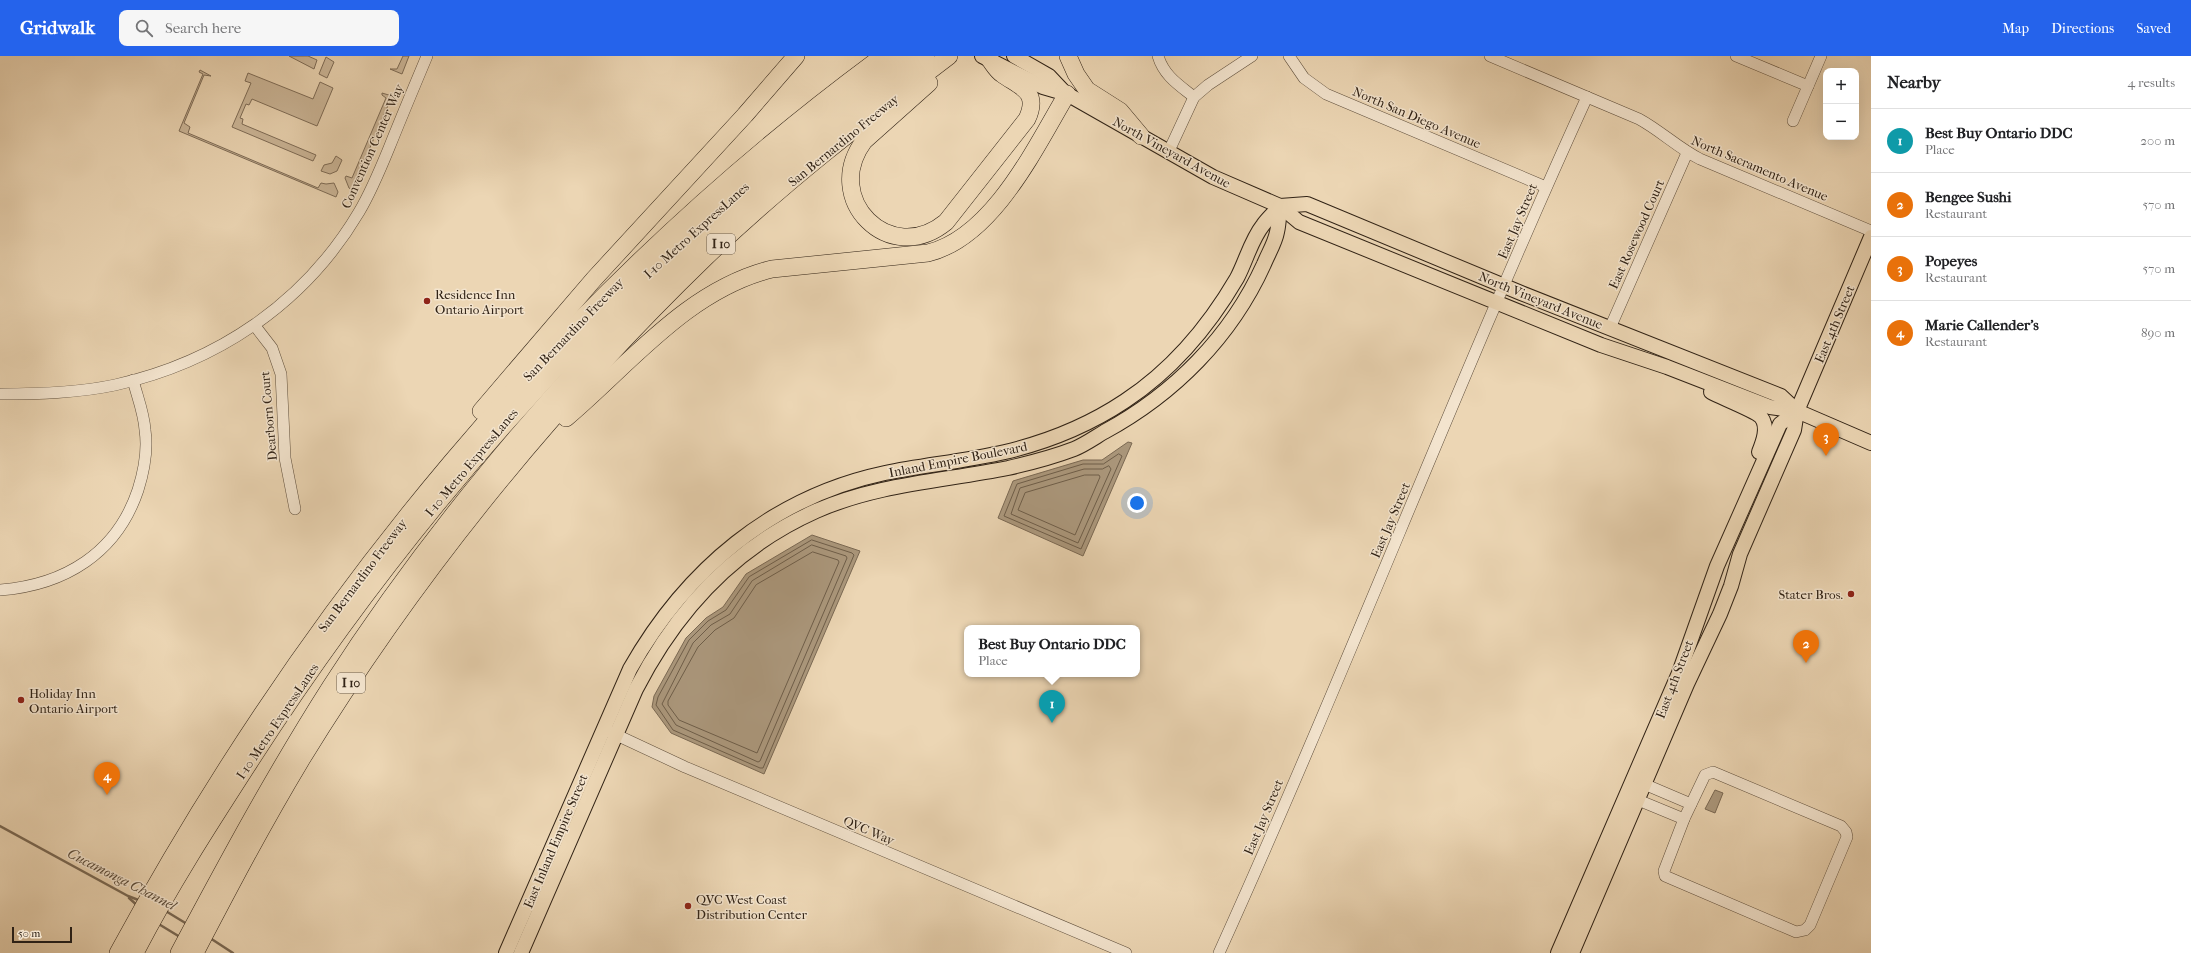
<!DOCTYPE html>
<html lang="en">
<head>
<meta charset="utf-8">
<style>
  :root { --surface:#fff; --page:#f6f6f6; --text:#202124; --muted:#757577; --line:#e0e0e0; --accent:#2563eb }
  body { margin:0; font-family:"IM FELL French Canon",serif; background:var(--page); color:var(--text) }
  .controls { position:absolute; right:12px; top:12px; display:grid; overflow:hidden; border-radius:8px; box-shadow:0 4px 16px #0002 }
  .controls button { width:36px; height:36px; display:grid; place-items:center; padding:0; border:0; border-bottom:1px solid var(--line); background:var(--surface); color:var(--text); font:20px sans-serif }
  .scale { position:absolute; left:12px; bottom:10px; width:60px; box-sizing:border-box; padding-left:4px; border:2px solid #302215; border-top:0; font-size:11px; line-height:14px; white-space:nowrap; color:#302215; -webkit-text-stroke:3px #f3e4ce; paint-order:stroke }
  .you { position:absolute; left:1137px; top:447px; width:14px; height:14px; margin:-10px; border:3px solid #fff; border-radius:50%; background:#1a73e8; box-shadow:0 0 0 6px #1a73e833 }
  .badge { display:grid; place-items:center; width:26px; height:26px; border-radius:50%; background:var(--accent); color:#fff; font-size:13px; font-weight:700 }
  .pin { position:absolute; translate:-50% -33px; filter:drop-shadow(0 1px 2px #0008) }
  .pin::after { content:''; position:absolute; top:21px; width:14px; height:12px; background:inherit; clip-path:polygon(0 0,100% 0,50% 100%) }
  .popup { position:absolute; left:964px; top:569px; width:176px; height:52px; box-sizing:border-box; display:grid; place-content:center; border-radius:8px; background:var(--surface); filter:drop-shadow(0 1px 3px #0005); font-size:13px; white-space:nowrap; color:var(--muted) }
  .popup b { font-size:15px; color:var(--text) }
  .popup::after { content:''; position:absolute; left:50%; top:100%; margin-left:-8px; border:8px solid transparent; border-top-color:var(--surface) }
  .list { margin:0; padding:0; list-style:none }
  h2 { display:flex; justify-content:space-between; align-items:center; height:52px; margin:0; padding:0 16px; font-size:17px }
  h2 small { font-size:13px; font-weight:400; color:var(--muted) }
  .list li { display:grid; grid-template-columns:26px 1fr auto; gap:12px; align-items:center; box-sizing:border-box; height:64px; padding:0 16px; border-top:1px solid var(--line) }
  .list b { display:block; font-size:15px; white-space:nowrap }
  .list p { margin:0; font-size:13px; white-space:nowrap; color:var(--muted) }
  .list em { font-size:13px; font-style:normal; color:var(--muted) }
  .icon { flex:none; width:22px; height:22px; fill:none; stroke:currentColor; stroke-width:2; stroke-linecap:round; stroke-linejoin:round }
  .map { position:relative; flex:none; width:1871px; height:897px; overflow:hidden }
  header { display:flex; align-items:center; gap:24px; box-sizing:border-box; height:56px; padding:0 20px; background:var(--accent); color:#fff }
  header strong { font-size:19px }
  nav { display:flex; gap:22px; margin-inline-start:auto; font-size:14px }
  .search { width:280px; height:36px; background:var(--page); display:flex; align-items:center; gap:10px; box-sizing:border-box; padding:0 14px; border-radius:8px; color:var(--muted); font-size:15px }
  main { display:flex }
  aside { flex:1; background:var(--surface) }
  .map>svg:first-child { display:block }
  .green { fill:#ccb799; stroke:#7e6c57 }
  .water { fill:#ac997e; stroke:#7a6954 }
  .lines { fill:none; stroke-linecap:round; stroke-linejoin:round }
  .shore { stroke:#6e5e4a; stroke-width:1 }
  .stream { stroke:#7a6954; stroke-width:2.5 }
  .minor-casing { stroke:#5f4f3d; stroke-width:12 }
  .major-casing { stroke:#302215; stroke-width:16 }
  .highway-casing { stroke:#302215; stroke-width:18 }
  .minor { stroke:#f3e4ce; stroke-width:11 }
  .major { stroke:#ecd6b4; stroke-width:14 }
  .highway { stroke:#ecd6b4; stroke-width:17 }
  .poi-dot { fill:#8f2418; stroke:#f3e4ce; stroke-width:1.5 }
  .labels { text-anchor:middle; stroke-width:3; stroke-linejoin:round; paint-order:stroke }
  .shield { fill:#f3e4ce; stroke:#6a5c4c; stroke-width:1 }
  .shield-label { font-size:12px; font-weight:bold; fill:#302215 }
  .street-label { font-size:13px; fill:#302215; stroke:#f3e4ce }
  .poi-label { font-size:13px; fill:#302215; stroke:#f3e4ce; text-anchor:start }
  .water-label { font-size:14px; font-style:italic; fill:#5b4c3a; stroke:#f3e4ce }
</style>
</head>
<body>
<header>
<strong>Gridwalk</strong>
<div class="search"><svg class="icon" aria-label="search" viewBox="0 0 24 24"><circle cx="10" cy="10" r="6"/><path d="M15 15l6 6"/></svg>Search here</div>
<nav><a>Map</a><a>Directions</a><a>Saved</a></nav>
</header>
<main>
<div class="map">
<svg width="1871" height="897" viewBox="0 0 1871 897">
  <rect width="100%" height="100%" fill="#ecd6b4"/>
  <filter id="stains"><feTurbulence type="fractalNoise" baseFrequency=".005" numOctaves="4"/><feColorMatrix values="0 0 0 0 .2 0 0 0 0 .09 0 0 0 0 .02 0 0 0 .5 -.17"/></filter>
  <radialGradient id="worn" r=".72"><stop offset=".6" stop-color="#630" stop-opacity="0"/><stop offset="1" stop-color="#630" stop-opacity=".3"/></radialGradient>
  <g class="green">
    <polygon points="289,0 308,0 317,4 314,13"/>
    <polygon points="403,0 409,0 402,18 390,13 397,13"/>
    <polygon points="326,1 334,6 327,22 319,18"/>
    <polygon points="200,14 211,20 204,19 184,67 190,71 188,77 318,132 321,127 326,128 334,127 338,136 336,141 179,75 203,18 199,16"/>
    <polygon points="248,17 313,43 320,26 333,32 317,70 252,43 249,49 246,48 240,62 243,63 242,68 316,99 313,105 232,71 251,27 245,25"/>
    <polygon points="382,37 392,40 352,134 349,132 345,122 346,120 352,122 386,42 382,39"/>
    <polygon points="336,100 342,104 337,115 330,118 321,115 324,109 332,107"/>
  </g>
  <g class="water">
    <polygon points="1128,386 1132,387 1083,500 998,462 1013,425 1083,404 1102,404"/>
    <polygon points="812,479 860,495 764,718 671,677 652,651 654,640 686,582 706,562 723,551 746,518"/>
    <polygon points="1715,734 1723,737 1715,757 1705,753"/>
  </g>
  <g class="lines">
    <g class="shore">
      <polygon points="1119,398 1122,400 1081,493 1004,460 1017,428 1083,408 1103,408"/>
      <polygon points="1109,410 1111,413 1078,487 1011,458 1020,432 1084,413 1102,413"/>
      <polygon points="1085,419 1099,419 1100,421 1075,479 1018,454 1025,437"/>
      <polygon points="812,484 852,497 854,499 763,712 760,712 673,674 656,649 658,641 689,584 708,565 726,554 749,521"/>
      <polygon points="812,489 846,500 847,502 760,705 758,706 676,669 662,648 693,587 711,569 730,558 752,525"/>
      <polygon points="813,496 838,504 839,506 757,697 679,664 668,649 668,645 698,591 715,574 734,562 756,529"/>
    </g>
    <g class="stream">
      <polyline points="0,770 128,840 141,845"/>
      <polyline points="129,842 139,851"/>
      <polyline points="164,854 187,868"/>
      <polyline points="157,867 180,881"/>
      <polyline points="210,882 233,897"/>
    </g>
    <g class="minor-casing">
      <g id="minor">
        <path d="M1158 0C1164 20 1179 29 1194 41"/>
        <polyline points="1289,0 1304,22 1326,38 1546,131"/>
        <path d="M1490 0 1639 63C1661 75 1678 92 1700 103L1871 175"/>
        <polyline points="1736,0 1808,30"/>
        <polyline points="1793,65 1821,0"/>
        <polyline points="1168,97 1194,41 1208,29 1252,0"/>
        <polyline points="255,270 272,292 281,318 285,402 295,453"/>
        <polyline points="1610,272 1687,97"/>
        <path d="M0 338C38 338 77 337 115 329 218 306 305 247 359 156 371 136 380 114 389 92 401 62 414 31 427 0"/>
        <path d="M0 534C65 529 117 497 138 434 144 415 148 394 145 374 144 357 137 340 133 324"/>
        <polyline points="608,675 685,711 1126,897"/>
        <polygon points="1713,716 1841,770 1846,776 1847,781 1810,869 1805,874 1796,876 1665,820 1664,815 1684,763 1705,719"/>
        <polyline points="1644,728 1691,748"/>
        <polyline points="1638,744 1684,763"/>
        <path d="M1219 897C1347 614 1458 324 1587 41"/>
      </g>
    </g>
    <g class="major-casing">
      <g id="major">
        <polyline points="982,0 1043,31 1067,38 1213,121 1280,150 1299,166 1601,289 1667,311 1770,351 1797,355 1871,387"/>
        <polyline points="1014,0 1049,20 1066,38"/>
        <polyline points="1280,150 1307,148 1521,237 1781,340 1797,355"/>
        <path d="M1711 336C1720 341 1756 355 1761 361 1769 371 1763 386 1759 396"/>
        <path d="M506 897 630 613C686 514 772 441 885 417 925 409 966 405 1005 396 1047 386 1089 369 1125 345 1172 314 1209 270 1237 222 1246 205 1251 184 1263 169 1268 162 1274 157 1280 150"/>
        <path d="M521 897 636 633C676 555 735 491 816 455 877 428 943 425 1008 412 1030 407 1053 401 1074 393 1084 389 1094 382 1104 376 1174 338 1231 281 1264 208 1268 198 1275 187 1277 176 1279 168 1279 159 1280 150"/>
        <polyline points="1558,897 1679,617 1717,510 1780,368 1797,355"/>
        <polyline points="1572,897 1687,628 1720,558 1731,530 1740,498 1794,374 1797,355 1871,181"/>
      </g>
    </g>
    <g class="highway-casing">
      <g id="highway">
        <polyline points="1068,0 1076,18 1087,34 1120,55 1141,80"/>
        <path d="M929 27 864 85C821 143 890 212 946 166L1027 63C1040 35 1020 31 1002 18 997 15 993 8 990 4"/>
        <polyline points="481,355 594,223 745,59 796,0"/>
        <path d="M566 362C630 308 687 234 772 213L928 197C993 181 1035 92 1067 38"/>
        <path d="M118 897C307 549 563 235 883 0"/>
        <path d="M135 897C169 831 209 769 249 707 426 431 642 197 905 0"/>
        <path d="M179 897C227 807 276 716 331 630 425 484 545 339 669 218 749 139 838 69 926 0"/>
        <path d="M195 897C229 832 263 767 301 704 414 520 551 351 706 201 782 128 865 64 949 0"/>
      </g>
    </g>
    <use href="#minor" class="minor"/>
    <use href="#major" class="major"/>
    <use href="#highway" class="highway"/>
  </g>
  <g class="poi-dot">
    <circle cx="427" cy="245" r="4"/>
    <circle cx="1851" cy="538" r="4"/>
    <circle cx="21" cy="644" r="4"/>
    <circle cx="688" cy="850" r="4"/>
  </g>
  <g class="labels">
    <g class="shield">
      <rect x="707" y="178" width="28" height="20" rx="3"/>
      <rect x="337" y="617" width="28" height="20" rx="3"/>
    </g>
    <g class="shield-label">
      <text x="721" y="192">I 10</text>
      <text x="351" y="631">I 10</text>
    </g>
    <g class="street-label">
      <text transform="translate(1417 61) rotate(23)" y="5">North San Diego Avenue</text>
      <text transform="translate(843 84) rotate(-39)" y="5">San Bernardino Freeway</text>
      <text transform="translate(372 90) rotate(-66)" y="5">Convention Center Way</text>
      <text transform="translate(1172 96) rotate(29)" y="5">North Vineyard Avenue</text>
      <text transform="translate(1760 112) rotate(23)" y="5">North Sacramento Avenue</text>
      <text transform="translate(1517 165) rotate(-67)" y="5">East Jay Street</text>
      <text transform="translate(696 174) rotate(-42)" y="5">I-10 Metro ExpressLanes</text>
      <text transform="translate(1636 178) rotate(-66)" y="5">East Rosewood Court</text>
      <text transform="translate(1541 244) rotate(22)" y="5">North Vineyard Avenue</text>
      <text transform="translate(1834 268) rotate(-67)" y="5">East 4th Street</text>
      <text transform="translate(573 273) rotate(-46)" y="5">San Bernardino Freeway</text>
      <text transform="translate(268 360) rotate(-95)" y="5">Dearborn Court</text>
      <text transform="translate(958 403) rotate(-11)" y="5">Inland Empire Boulevard</text>
      <text transform="translate(471 406) rotate(-50)" y="5">I-10 Metro ExpressLanes</text>
      <text transform="translate(1390 464) rotate(-67)" y="5">East Jay Street</text>
      <text transform="translate(362 519) rotate(-53)" y="5">San Bernardino Freeway</text>
      <text transform="translate(1674 623) rotate(-69)" y="5">East 4th Street</text>
      <text transform="translate(277 665) rotate(-56)" y="5">I-10 Metro ExpressLanes</text>
      <text transform="translate(1263 761) rotate(-67)" y="5">East Jay Street</text>
      <text transform="translate(869 774) rotate(23)" y="5">QVC Way</text>
      <text transform="translate(555 785) rotate(-67)" y="5">East Inland Empire Street</text>
    </g>
    <g class="poi-label">
      <text x="435" y="243">Residence Inn<tspan x="435" dy="15">Ontario Airport</tspan></text>
      <text x="1843" y="543" text-anchor="end">Stater Bros.</text>
      <text x="29" y="642">Holiday Inn<tspan x="29" dy="15">Ontario Airport</tspan></text>
      <text x="696" y="848">QVC West Coast<tspan x="696" dy="15">Distribution Center</tspan></text>
    </g>
    <g class="water-label">
      <text transform="translate(122 823) rotate(27)" y="5">Cucamonga Channel</text>
    </g>
  </g>
  <rect width="100%" height="100%" filter="url(#stains)"/>
  <rect width="100%" height="100%" fill="url(#worn)"/>
</svg>
<div class="controls">
<button>+</button>
<button>−</button>
</div>
<div class="scale">50 m</div>
<div class="you"></div>
<div class="pin badge" style="left:1052px;top:667px;background:#0f9aa8">1</div>
<div class="popup"><b>Best Buy Ontario DDC</b>Place</div>
<div class="pin badge" style="left:1806px;top:607px;background:#e8710a">2</div>
<div class="pin badge" style="left:1826px;top:400px;background:#e8710a">3</div>
<div class="pin badge" style="left:107px;top:739px;background:#e8710a">4</div>
</div>
<aside>
<h2>Nearby<small>4 results</small></h2>
<ul class="list">
<li><span class="badge" style="background:#0f9aa8">1</span><div><b>Best Buy Ontario DDC</b><p>Place</p></div><em>200 m</em></li>
<li><span class="badge" style="background:#e8710a">2</span><div><b>Bengee Sushi</b><p>Restaurant</p></div><em>570 m</em></li>
<li><span class="badge" style="background:#e8710a">3</span><div><b>Popeyes</b><p>Restaurant</p></div><em>570 m</em></li>
<li><span class="badge" style="background:#e8710a">4</span><div><b>Marie Callender's</b><p>Restaurant</p></div><em>890 m</em></li>
</ul>
</aside>
</main>
</body>
</html>
